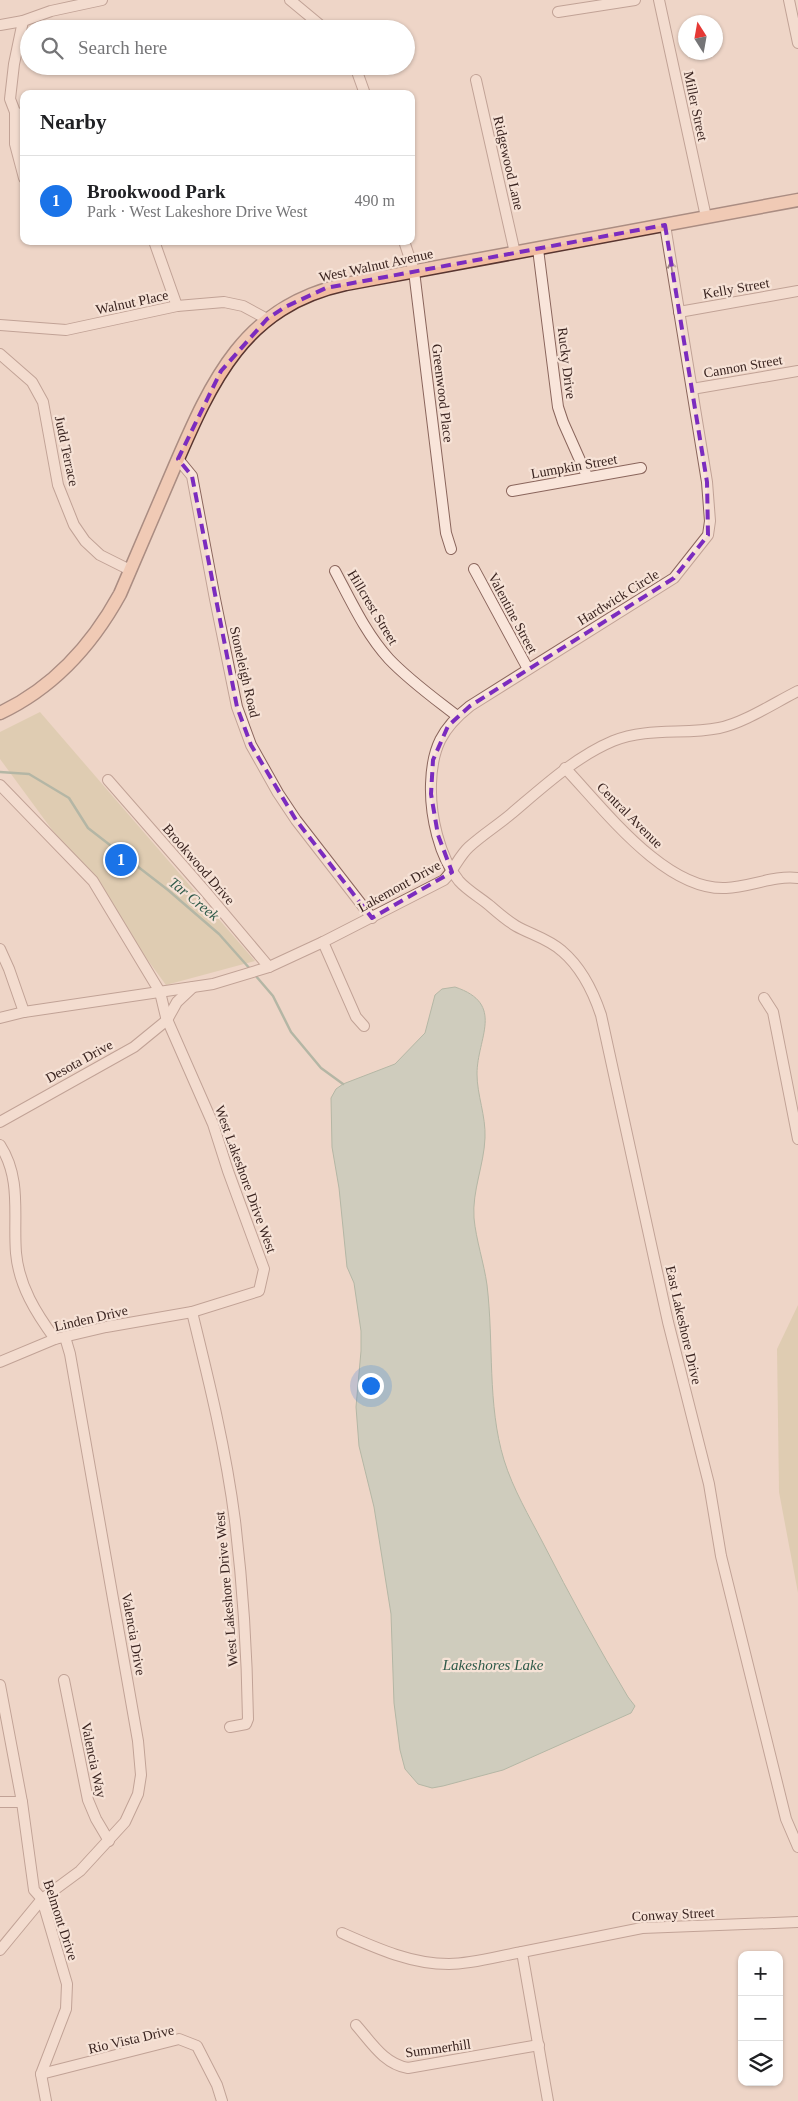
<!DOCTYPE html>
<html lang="en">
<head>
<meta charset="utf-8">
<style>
  :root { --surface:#fff; --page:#f6f6f6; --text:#202124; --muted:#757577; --line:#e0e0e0; --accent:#1a73e8 }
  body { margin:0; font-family:"Times New Roman",serif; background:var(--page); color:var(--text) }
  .controls { position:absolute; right:15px; bottom:15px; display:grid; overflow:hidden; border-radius:10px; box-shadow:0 1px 4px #0004 }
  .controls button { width:45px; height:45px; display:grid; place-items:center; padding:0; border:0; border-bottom:1px solid var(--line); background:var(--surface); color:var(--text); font:25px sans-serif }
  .compass { position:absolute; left:678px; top:15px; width:45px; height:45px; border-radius:50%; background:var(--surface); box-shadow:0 1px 4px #0004; rotate:349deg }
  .you { position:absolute; left:370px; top:1385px; width:18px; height:18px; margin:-12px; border:4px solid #fff; border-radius:50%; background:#1a73e8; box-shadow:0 0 0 8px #1a73e833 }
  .badge { display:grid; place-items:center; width:32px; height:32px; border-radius:50%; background:var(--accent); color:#fff; font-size:16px; font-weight:700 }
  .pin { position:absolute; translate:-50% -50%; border:2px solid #fff; box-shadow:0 1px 5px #0006 }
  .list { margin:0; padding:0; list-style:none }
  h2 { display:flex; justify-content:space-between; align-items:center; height:65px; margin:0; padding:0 20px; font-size:21px }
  h2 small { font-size:16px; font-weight:400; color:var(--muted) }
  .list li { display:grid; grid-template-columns:32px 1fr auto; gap:15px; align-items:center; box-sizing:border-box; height:90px; padding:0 20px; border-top:1px solid var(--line) }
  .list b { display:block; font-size:19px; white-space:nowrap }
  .list p { margin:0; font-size:16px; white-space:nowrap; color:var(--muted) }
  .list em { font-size:16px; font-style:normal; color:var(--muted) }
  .icon { flex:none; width:28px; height:28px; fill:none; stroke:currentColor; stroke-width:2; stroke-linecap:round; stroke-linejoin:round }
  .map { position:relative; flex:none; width:798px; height:2101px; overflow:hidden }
  .search { position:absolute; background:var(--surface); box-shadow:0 1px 4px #0004; left:20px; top:20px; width:395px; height:55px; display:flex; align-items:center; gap:12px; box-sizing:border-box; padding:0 18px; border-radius:28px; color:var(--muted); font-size:19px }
  .panel { position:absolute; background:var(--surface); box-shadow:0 1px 4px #0004; left:20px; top:90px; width:395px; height:155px; border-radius:10px }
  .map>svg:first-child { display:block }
  .green { fill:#cdc19a }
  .water { fill:#a8c2b2; stroke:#6e917c }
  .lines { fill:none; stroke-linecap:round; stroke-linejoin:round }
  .stream { stroke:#6e917c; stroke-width:2.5 }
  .minor-casing { stroke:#8a655c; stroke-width:12 }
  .major-casing { stroke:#583530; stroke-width:15 }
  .minor { stroke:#f9e5da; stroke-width:10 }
  .major { stroke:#f1bca0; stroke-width:12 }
  .oneway { stroke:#9a847d }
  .marked { fill:none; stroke:#7b2cbf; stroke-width:4; stroke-dasharray:10 6; stroke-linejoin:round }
  .labels { text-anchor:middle; stroke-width:4.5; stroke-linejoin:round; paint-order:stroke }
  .street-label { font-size:14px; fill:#3a2420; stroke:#f6e2d6 }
  .water-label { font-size:15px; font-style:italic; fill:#2f5a49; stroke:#f6e2d6 }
</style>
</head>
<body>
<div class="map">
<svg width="798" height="2101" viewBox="0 0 798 2101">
  <rect width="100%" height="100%" fill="#eed5c7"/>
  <g class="green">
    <polygon points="40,712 255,961 166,985 0,759 0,732"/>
    <polygon points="798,1305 798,1593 779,1492 777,1349"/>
  </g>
  <path class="water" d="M455 987C506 1004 477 1038 477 1074 477 1095 486 1116 485 1138 484 1165 472 1191 474 1218 476 1240 484 1263 487 1285 494 1343 487 1404 504 1460 513 1489 529 1516 543 1543 570 1596 598 1647 628 1697L635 1706 631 1713 503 1770 443 1786 432 1788 418 1784 405 1769 400 1750 394 1703 391 1614 374 1507 359 1446 356 1407 361 1351V1331L354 1283 347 1267 339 1188 332 1147 331 1098 336 1089 343 1084 395 1064 425 1033 435 995 442 989Z"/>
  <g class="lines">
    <g class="stream">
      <polyline points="0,772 29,774 69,798 88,828 168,890 219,934 251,970"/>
      <polyline points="255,975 273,996 291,1032 321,1068 343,1084"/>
    </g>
    <g class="minor-casing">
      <g id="minor">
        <polyline points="290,0 325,29"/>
        <polyline points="659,0 706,217"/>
        <polyline points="789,0 798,43"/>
        <polyline points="558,12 635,0"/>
        <polyline points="23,21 14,64 10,99 15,112 24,116"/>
        <polyline points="0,25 23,21 51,11 102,0"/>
        <polyline points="355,66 365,94"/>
        <polyline points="476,80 515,253"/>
        <polyline points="15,112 15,144 24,178"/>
        <path d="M665 225 707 482 710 521 708 535 674 578 470 706C442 728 432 748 431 784 430 815 439 857 459 881 467 890 479 897 489 905 497 912 506 920 516 926 530 934 549 939 562 951 582 968 593 991 601 1015L668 1322 709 1484 721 1556 786 1819 798 1847"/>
        <polyline points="154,241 177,306"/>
        <polyline points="404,241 414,271 446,533 451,549"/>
        <polyline points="538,249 558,407 563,422 587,476"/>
        <polyline points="679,312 798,291"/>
        <polyline points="0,325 66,330 177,306 224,302 243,306 267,319"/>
        <polyline points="0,354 32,382 43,402 58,485 74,525 85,541 100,555 130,570"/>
        <polyline points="692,389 798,371"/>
        <polyline points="178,459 192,476 215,599 237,707 251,745 278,793 296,820 372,918"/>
        <polyline points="512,491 641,468"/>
        <polyline points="474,569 528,669"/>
        <path d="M335 571C351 601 366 634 389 659 410 681 434 698 457 716"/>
        <path d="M565 768C604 809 665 891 726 888 750 887 774 875 798 878"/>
        <polyline points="108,780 205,891 269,967"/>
        <polyline points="0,785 93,881 160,992 166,1017 213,1124 228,1171 264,1269 259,1291 192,1312 106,1327 55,1339 0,1362"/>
        <polyline points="323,942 356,1017 364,1026"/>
        <polyline points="0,949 9,969 24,1012"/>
        <polyline points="764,998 773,1012 798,1139"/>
        <path d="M0 1018 24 1012 213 984 269 967 323 942 444 880C454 870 459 856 469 847 482 835 498 825 511 814 543 787 575 757 613 741 648 727 684 735 719 728 744 723 774 703 798 691"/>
        <polyline points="0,1122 134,1047 167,1020 177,1002 193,987"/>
        <path d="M0 1145C22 1179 13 1216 16 1253 19 1286 36 1313 55 1339"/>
        <path d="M192 1312C209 1381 226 1450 235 1521 243 1587 247 1653 248 1719L246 1724 230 1727"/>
        <polyline points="64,1680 88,1800 96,1819 109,1841"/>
        <polyline points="0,1685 22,1802 34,1890 42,1899 67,1984 66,2009 41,2074 46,2101"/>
        <polyline points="0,1802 22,1802"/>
        <path d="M342 1933C376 1948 411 1964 449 1964 473 1964 499 1956 522 1952"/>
        <polyline points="0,1950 42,1899 80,1871 125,1822 138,1794 141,1775 138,1741 70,1354 65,1337"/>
        <path d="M356 2025C371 2042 384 2064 408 2068L539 2045"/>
        <polyline points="41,2074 179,2039 197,2046 217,2085 222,2101"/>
        <polyline points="548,2101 522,1952 642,1928 798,1922"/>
      </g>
    </g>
    <g class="major-casing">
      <path id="major" d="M0 713C53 688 92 645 120 594 138 552 156 510 174 468 212 380 244 306 346 284L798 200"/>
    </g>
    <use href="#minor" class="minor"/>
    <use href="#major" class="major"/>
  </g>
  <defs><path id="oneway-shaft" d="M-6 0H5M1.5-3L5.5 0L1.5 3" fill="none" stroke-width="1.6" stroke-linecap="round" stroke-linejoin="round" transform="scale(1.25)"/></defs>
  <use class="oneway" href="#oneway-shaft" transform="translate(672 269) rotate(-99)"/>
  <path d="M0 0H798V2101H0ZM665 225 707 482 708 535 674 578 470 706 448 726 433 760 431 794 438 835 452 872 372 918 296 820 251 745 237 707 192 476 178 459 221 371 267 319 285 307 326 288Z" fill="#eed5c7" fill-opacity=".55" fill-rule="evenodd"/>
  <path class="marked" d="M665 225 707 482 708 535 674 578 470 706 448 726 433 760 431 794 438 835 452 872 372 918 296 820 251 745 237 707 192 476 178 459 221 371 267 319 285 307 326 288Z"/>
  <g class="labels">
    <g class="street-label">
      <text transform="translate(696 106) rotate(78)" y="5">Miller Street</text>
      <text transform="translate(509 163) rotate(77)" y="5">Ridgewood Lane</text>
      <text transform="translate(376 265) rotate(-12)" y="5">West Walnut Avenue</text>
      <text transform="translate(736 288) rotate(-10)" y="5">Kelly Street</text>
      <text transform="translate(132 302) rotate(-12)" y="5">Walnut Place</text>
      <text transform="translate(567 363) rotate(83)" y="5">Rucky Drive</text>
      <text transform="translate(743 366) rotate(-10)" y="5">Cannon Street</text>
      <text transform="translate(443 393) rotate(83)" y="5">Greenwood Place</text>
      <text transform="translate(67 451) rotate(78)" y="5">Judd Terrace</text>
      <text transform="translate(574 466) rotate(-10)" y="5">Lumpkin Street</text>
      <text transform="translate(618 597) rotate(-32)" y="5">Hardwick Circle</text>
      <text transform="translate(373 607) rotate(59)" y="5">Hillcrest Street</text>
      <text transform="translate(513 613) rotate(62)" y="5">Valentine Street</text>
      <text transform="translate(245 672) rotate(77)" y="5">Stoneleigh Road</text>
      <text transform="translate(630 815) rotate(45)" y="5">Central Avenue</text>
      <text transform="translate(199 864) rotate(49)" y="5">Brookwood Drive</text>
      <text transform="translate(399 886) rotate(-29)" y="5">Lakemont Drive</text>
      <text transform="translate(79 1061) rotate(-29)" y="5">Desota Drive</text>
      <text transform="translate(246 1179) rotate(70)" y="5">West Lakeshore Drive West</text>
      <text transform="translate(91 1318) rotate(-13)" y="5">Linden Drive</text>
      <text transform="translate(684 1325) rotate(77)" y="5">East Lakeshore Drive</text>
      <text transform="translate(226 1589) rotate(-95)" y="5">West Lakeshore Drive West</text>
      <text transform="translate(134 1634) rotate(80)" y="5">Valencia Drive</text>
      <text transform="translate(94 1760) rotate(78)" y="5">Valencia Way</text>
      <text transform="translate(673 1914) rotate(-3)" y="5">Conway Street</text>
      <text transform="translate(61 1920) rotate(72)" y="5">Belmont Drive</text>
      <text transform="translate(131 2039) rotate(-13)" y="5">Rio Vista Drive</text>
      <text transform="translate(438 2048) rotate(-8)" y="5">Summerhill</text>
    </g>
    <g class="water-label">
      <text transform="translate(194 899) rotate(39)" y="5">Tar Creek</text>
      <text x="493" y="1670">Lakeshores Lake</text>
    </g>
  </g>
</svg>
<div class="controls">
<button>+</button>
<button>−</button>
<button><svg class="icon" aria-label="layers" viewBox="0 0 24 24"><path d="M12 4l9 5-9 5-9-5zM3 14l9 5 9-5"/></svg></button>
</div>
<svg class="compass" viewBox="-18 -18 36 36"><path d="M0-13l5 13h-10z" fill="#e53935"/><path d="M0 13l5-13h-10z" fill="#757577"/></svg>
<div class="you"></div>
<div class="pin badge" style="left:121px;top:860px">1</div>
<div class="search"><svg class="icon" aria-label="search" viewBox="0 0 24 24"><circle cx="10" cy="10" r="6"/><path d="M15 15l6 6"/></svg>Search here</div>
<section class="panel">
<h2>Nearby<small></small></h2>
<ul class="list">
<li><span class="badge">1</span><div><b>Brookwood Park</b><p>Park · West Lakeshore Drive West</p></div><em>490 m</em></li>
</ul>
</section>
</div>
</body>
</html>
